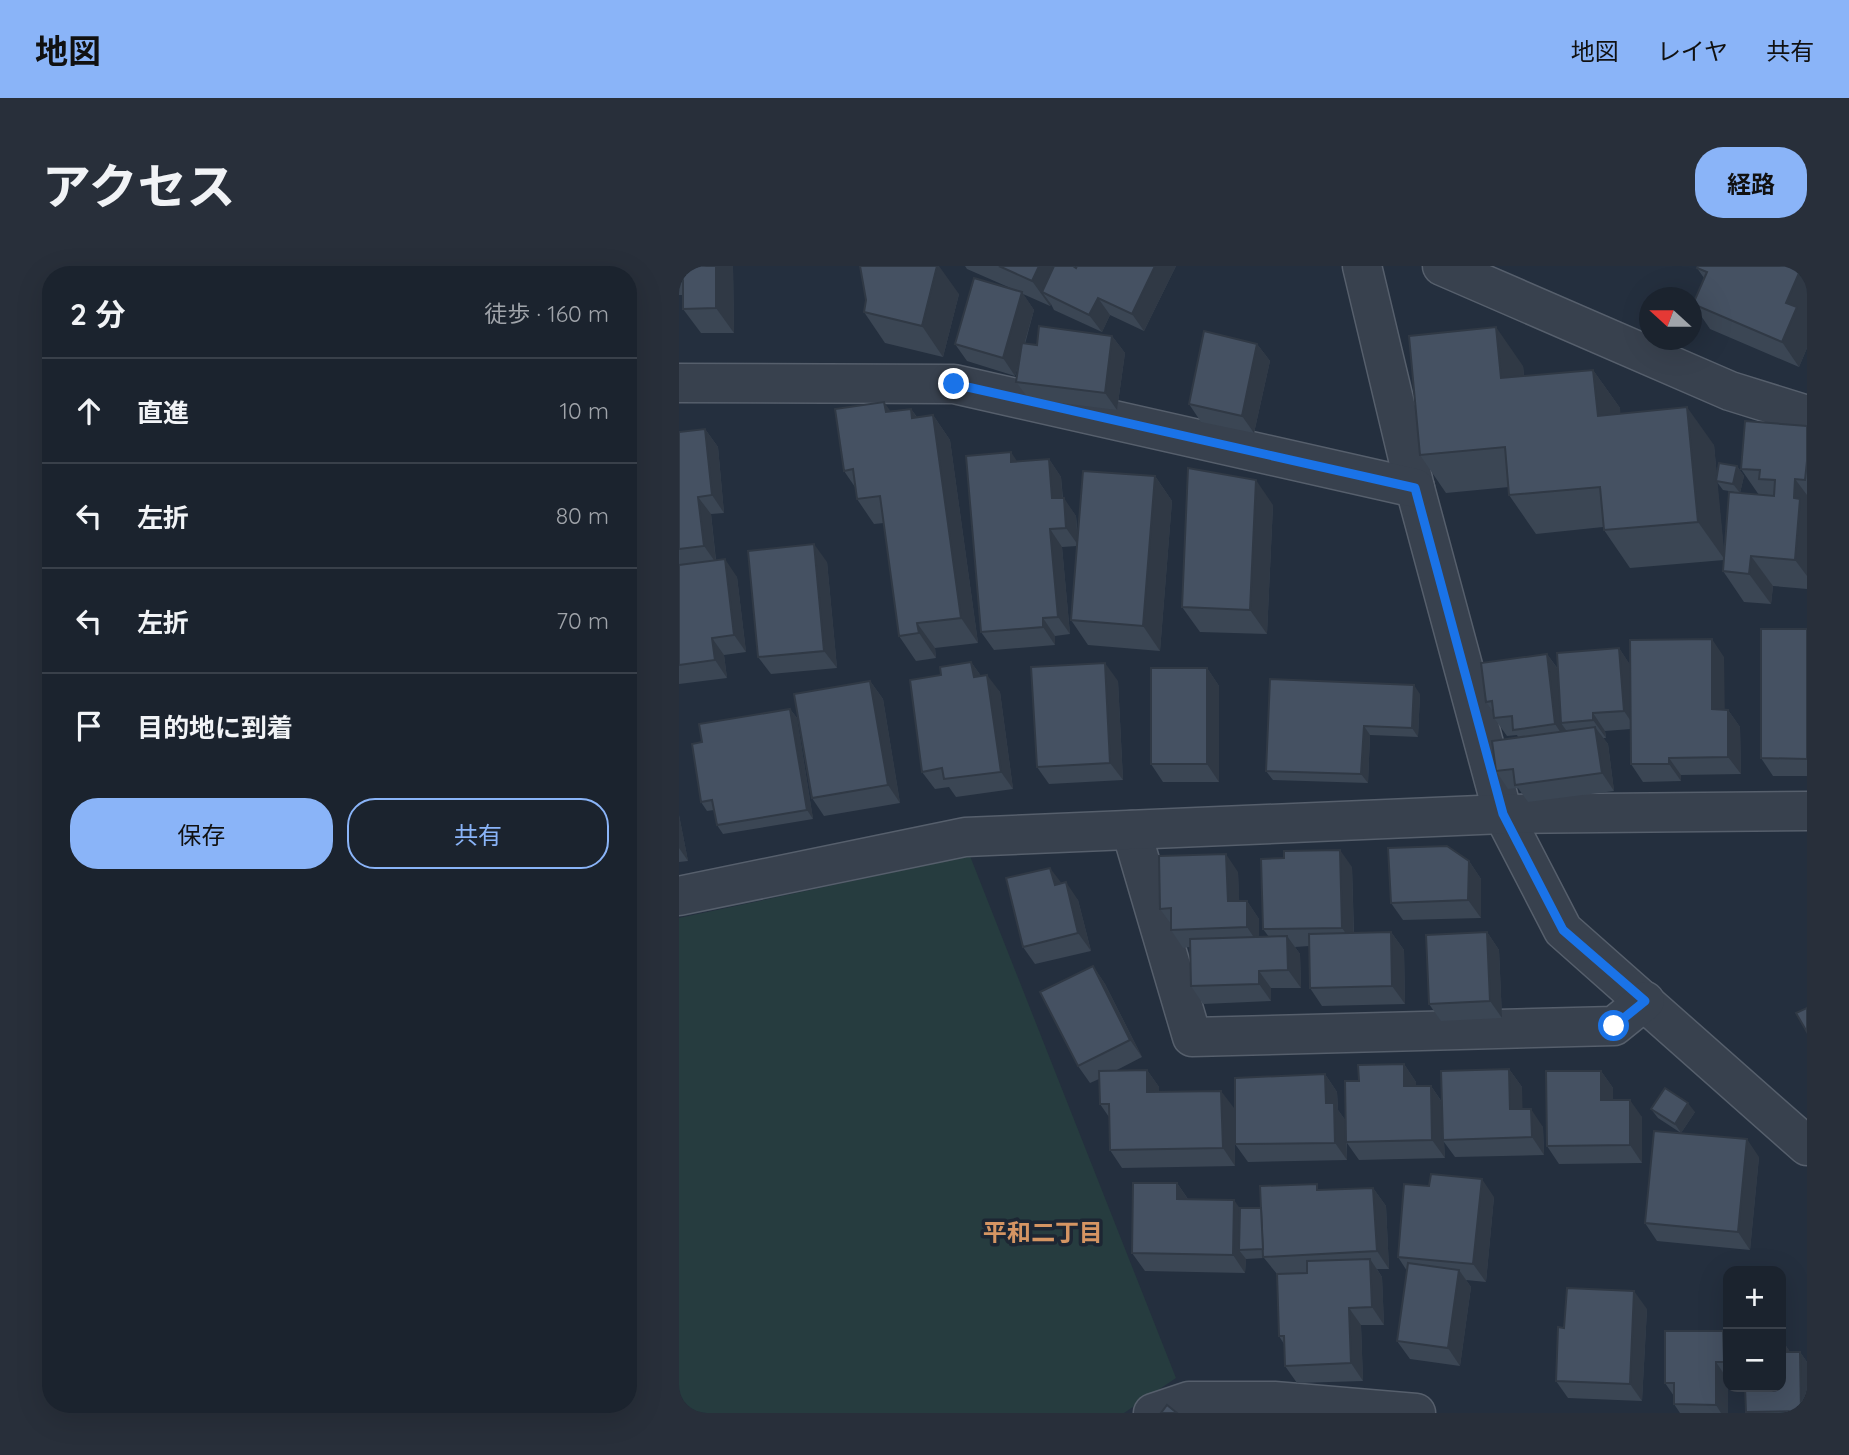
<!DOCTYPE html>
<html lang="ja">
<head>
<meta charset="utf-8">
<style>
  :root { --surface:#1b232e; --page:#282f3a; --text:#f1f3f6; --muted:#a0a4aa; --line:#39404a; --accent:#8ab4f8 }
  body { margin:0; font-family:Quicksand,"Noto Sans JP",sans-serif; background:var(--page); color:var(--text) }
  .controls { position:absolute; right:21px; bottom:21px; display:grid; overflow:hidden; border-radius:14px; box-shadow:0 7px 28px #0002 }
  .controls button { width:63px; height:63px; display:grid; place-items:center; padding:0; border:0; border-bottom:2px solid var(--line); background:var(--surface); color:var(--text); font:35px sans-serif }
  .compass { position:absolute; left:960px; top:21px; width:63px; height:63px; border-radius:50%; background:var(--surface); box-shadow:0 7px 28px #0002; rotate:291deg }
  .stop { position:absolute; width:21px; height:21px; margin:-16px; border:5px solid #1a73e8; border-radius:50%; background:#fff }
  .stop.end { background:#1a73e8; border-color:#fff; box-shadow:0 2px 7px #0008 }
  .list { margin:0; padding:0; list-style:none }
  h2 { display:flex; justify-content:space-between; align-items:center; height:91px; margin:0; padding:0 28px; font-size:30px }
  h2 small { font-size:23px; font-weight:400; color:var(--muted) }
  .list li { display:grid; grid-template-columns:46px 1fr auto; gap:21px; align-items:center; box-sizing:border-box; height:105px; padding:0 28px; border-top:2px solid var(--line) }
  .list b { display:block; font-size:26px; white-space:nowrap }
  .list em { font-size:23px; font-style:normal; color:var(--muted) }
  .actions { display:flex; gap:14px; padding:21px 28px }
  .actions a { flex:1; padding:16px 0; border:2px solid var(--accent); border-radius:28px; text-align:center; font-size:24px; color:var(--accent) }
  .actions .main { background:var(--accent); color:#111 }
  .icon { flex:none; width:38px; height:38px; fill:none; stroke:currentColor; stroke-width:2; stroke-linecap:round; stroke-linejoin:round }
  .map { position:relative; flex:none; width:1128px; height:1147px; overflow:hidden; border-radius:28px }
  header { display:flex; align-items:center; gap:42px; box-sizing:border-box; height:98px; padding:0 35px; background:var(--accent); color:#111 }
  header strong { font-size:33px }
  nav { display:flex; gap:38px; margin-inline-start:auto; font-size:24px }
  .intro { display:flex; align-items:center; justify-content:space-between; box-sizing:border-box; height:168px; padding:0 42px }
  h1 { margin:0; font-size:49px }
  .button { padding:18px 32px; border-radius:28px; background:var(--accent); color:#111; font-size:24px; font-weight:700 }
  main { display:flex; gap:42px; padding:0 42px }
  aside { flex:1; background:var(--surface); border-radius:28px; box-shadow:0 7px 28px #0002 }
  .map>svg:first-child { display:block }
  .green { fill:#263c3f }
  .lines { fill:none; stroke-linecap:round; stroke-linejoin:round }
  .minor-casing { stroke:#565f6c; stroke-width:41 }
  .tertiary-casing { stroke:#565f6c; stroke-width:41 }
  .minor { stroke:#38414e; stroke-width:38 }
  .tertiary { stroke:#38414e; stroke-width:38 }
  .wall { fill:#3b4654 }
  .shaded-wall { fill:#303945 }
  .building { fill:#455162; stroke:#303945; stroke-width:2 }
  .route { stroke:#1a73e8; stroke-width:9 }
  .labels { text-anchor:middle; stroke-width:7; stroke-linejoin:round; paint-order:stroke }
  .neighbourhood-label { font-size:24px; font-weight:bold; fill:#d59563; stroke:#1d2633 }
</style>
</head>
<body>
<header>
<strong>地図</strong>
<nav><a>地図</a><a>レイヤ</a><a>共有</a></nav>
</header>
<div class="intro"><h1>アクセス</h1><a class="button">経路</a></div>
<main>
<aside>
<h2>2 分<small>徒歩 · 160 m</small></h2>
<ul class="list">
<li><svg class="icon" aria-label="ahead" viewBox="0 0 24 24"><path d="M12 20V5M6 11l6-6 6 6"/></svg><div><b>直進</b></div><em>10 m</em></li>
<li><svg class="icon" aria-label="left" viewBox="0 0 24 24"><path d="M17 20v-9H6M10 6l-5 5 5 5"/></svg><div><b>左折</b></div><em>80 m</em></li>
<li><svg class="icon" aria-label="left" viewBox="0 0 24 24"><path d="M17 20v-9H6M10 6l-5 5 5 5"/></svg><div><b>左折</b></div><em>70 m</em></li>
<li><svg class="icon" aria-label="arrive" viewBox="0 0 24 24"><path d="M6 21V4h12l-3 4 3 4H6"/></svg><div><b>目的地に到着</b></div></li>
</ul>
<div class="actions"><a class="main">保存</a><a>共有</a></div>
</aside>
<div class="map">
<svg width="1128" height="1147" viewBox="0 0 1128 1147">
  <rect width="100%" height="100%" fill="#242f3e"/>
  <polygon class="green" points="291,590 497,1112 445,1147 0,1147 0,652"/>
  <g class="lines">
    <g class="minor-casing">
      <g id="minor">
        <polyline points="683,0 736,222 824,548 884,664 1128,880"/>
        <polyline points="0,117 275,118 736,222"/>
        <polyline points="452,564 513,771 935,760 966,735"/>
        <polyline points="0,630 286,571 824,548 1128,545"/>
        <polyline points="474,1147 510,1135 595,1135 737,1147"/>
      </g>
    </g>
    <g class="tertiary-casing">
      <polyline id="tertiary" points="763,0 1051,125 1128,149"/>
    </g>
    <use href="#minor" class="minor"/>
    <use href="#tertiary" class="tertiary"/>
  </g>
  <g class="wall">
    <polygon points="0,0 54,0 55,67 22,67 4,43 4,29 0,29"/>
    <polygon points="286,0 394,0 397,2 398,0 497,0 465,65 431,49 423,66 375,44 372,38 371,40 344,28 355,44 346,78 358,79 433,70 446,87 438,144 350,133 337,116 340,98 336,110 288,95 276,78 336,24 288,3"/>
    <polygon points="1018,2 1128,55 1128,82 1120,101 1031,63 1014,38 1025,12"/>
    <polygon points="280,28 264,91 206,77 185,46 187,34"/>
    <polygon points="578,78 591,95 575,167 522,156 510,138"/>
    <polygon points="844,100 845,110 914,104 941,142 941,148 1035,179 1038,211 1058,200 1065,210 1061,227 1044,224 1038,216 1045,287 1080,229 1062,203 1128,160 1128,323 1094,320 1092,338 1065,336 1044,305 1045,294 951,302 925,264 924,261 857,268 830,229 830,221 767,227 741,189"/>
    <polygon points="232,143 238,151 254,149 271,174 299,377 256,382 257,392 237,395 220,370 205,257 195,258 178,233 176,221 165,205 212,145"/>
    <polygon points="26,163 39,181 45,247 32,248 37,294 58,311 67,386 45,389 48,412 0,418 0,166"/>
    <polygon points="370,193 382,211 384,232 397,250 399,270 476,210 493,235 481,385 409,379 392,354 398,280 383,281 391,368 376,370 376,379 315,384 302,366 338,196"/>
    <polygon points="594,239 588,368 521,366 503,341"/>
    <polygon points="148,296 158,402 92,408 79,391"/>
    <polygon points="1128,363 1128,510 1094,510 1082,492"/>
    <polygon points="940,382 951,399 1045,391 1045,444 1049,444 1061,461 1062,508 1002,509 1002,515 964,516 952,498 952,463 926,465 927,472 924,472 929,478 935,525 849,536 839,522 829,523 817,505 839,471 838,469 828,470 815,452 815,447 807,436 868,388 879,403"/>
    <polygon points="292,396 302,410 321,426 334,523 277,531 270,521 256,523 243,506 262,409"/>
    <polygon points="528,402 540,420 540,516 484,516 472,498"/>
    <polygon points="191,415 204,433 221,537 145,550 133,532"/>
    <polygon points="439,415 444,514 370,518 358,501"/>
    <polygon points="741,428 739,471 691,469 689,517 594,514 587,505"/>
    <polygon points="111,443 118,452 134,553 44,568 38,559 35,544 28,545 22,536 23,476"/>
    <polygon points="0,549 9,595 0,596"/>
    <polygon points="790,595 802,613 802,652 724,654 712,637"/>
    <polygon points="673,601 675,667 712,666 725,684 726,738 643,740 631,722 630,680 616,681 621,688 622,722 592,722 592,735 524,738 512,720 511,681 504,682 492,664 492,658 481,643 559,606 560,635 568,635 580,653 580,671 590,671 584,663"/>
    <polygon points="382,618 399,634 412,685 356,698 344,681"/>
    <polygon points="808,666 820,684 823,752 762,755 750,738"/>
    <polygon points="414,700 426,718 463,791 436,805 468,804 480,821 480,826 555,842 556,900 443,902 431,884 430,851 421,838 420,813 411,817 399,800"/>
    <polygon points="725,798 737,816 737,820 752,820 763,836 830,803 843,821 843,843 864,861 865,889 776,891 765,876 766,892 680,894 668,877 668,894 569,896 556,878 646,808 658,826 659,844 667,855 680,815"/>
    <polygon points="922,805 934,822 934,834 963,851 963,897 880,898 868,880"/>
    <polygon points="972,843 1016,846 1002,867 979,852"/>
    <polygon points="1080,891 1071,984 978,975 966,957"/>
    <polygon points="498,917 509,933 561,942 582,942 643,924 694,922 707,940 710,1003 698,1003 703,1011 705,1059 682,1059 684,1115 618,1117 606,1100 605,1078 600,1070 598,1008 585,992 567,993 566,1007 466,1005 453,987"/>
    <polygon points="815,931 807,1016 787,1014 792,1021 781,1100 731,1093 718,1075 728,1005 719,991"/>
    <polygon points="968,1043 963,1135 889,1132 877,1115"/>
    <polygon points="1049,1072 1049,1147 1001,1147 995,1138 995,1130 986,1117"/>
    <polygon points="1103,1074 1111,1086 1121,1086 1128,1096 1128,1147 1067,1147"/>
  </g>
  <g class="shaded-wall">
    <polygon points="37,0 54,0 55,67 37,42"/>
    <polygon points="258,0 260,0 280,28 264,91 243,60"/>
    <polygon points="360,0 389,0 363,26 372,38 371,40 353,15"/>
    <polygon points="476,0 497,0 465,65 453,48"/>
    <polygon points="1116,0 1128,0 1128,82 1120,101 1103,76 1107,37"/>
    <polygon points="343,26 355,44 336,110 324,92"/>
    <polygon points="419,32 431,49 423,66 410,49"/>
    <polygon points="817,61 844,100 849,150 822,112"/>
    <polygon points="433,70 446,87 438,144 426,127"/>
    <polygon points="578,78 591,95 575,167 563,150"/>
    <polygon points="914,104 941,142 945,188 919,150"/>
    <polygon points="205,136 223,161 207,146"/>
    <polygon points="1008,141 1035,179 1046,294 1019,256"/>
    <polygon points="232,143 249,168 233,152"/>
    <polygon points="254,149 271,174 299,377 282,352"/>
    <polygon points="26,163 39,181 45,247 33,229"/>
    <polygon points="332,186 344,204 332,196"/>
    <polygon points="370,193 382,211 385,250 373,232"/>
    <polygon points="1058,200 1065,210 1061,227 1054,218"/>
    <polygon points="476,210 493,235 481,385 464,360"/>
    <polygon points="1116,213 1128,229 1128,310 1116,294 1115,232"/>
    <polygon points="577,214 594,239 588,368 571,344"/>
    <polygon points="19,231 32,248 37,297 25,280"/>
    <polygon points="385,232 397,250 399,279 387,262"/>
    <polygon points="371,263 383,281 391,368 379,351"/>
    <polygon points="135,278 148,296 158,402 145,385"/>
    <polygon points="1072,290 1094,320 1092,338 1070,308"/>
    <polygon points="46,293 58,311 67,386 55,369"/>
    <polygon points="364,352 376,370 376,379 364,361"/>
    <polygon points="238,357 256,382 257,392 240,367"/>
    <polygon points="33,372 45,389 48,412 36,394"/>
    <polygon points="1033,373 1045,391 1046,461 1033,443"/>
    <polygon points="940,382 952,400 957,463 945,445"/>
    <polygon points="868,388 880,405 882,457 887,464 888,476 876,458"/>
    <polygon points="292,396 305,414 295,411"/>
    <polygon points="426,397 439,415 444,514 431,497"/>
    <polygon points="528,402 540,420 540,516 528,498"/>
    <polygon points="308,409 321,426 334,523 322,506"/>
    <polygon points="191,415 204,433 221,537 209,519"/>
    <polygon points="735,419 741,428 739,471 733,462"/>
    <polygon points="111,443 118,452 134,553 128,544"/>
    <polygon points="1049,444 1061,461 1062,508 1049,491"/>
    <polygon points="914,447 926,465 927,472 914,454"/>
    <polygon points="685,460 691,469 689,517 682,508"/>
    <polygon points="916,461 929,478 935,525 923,507"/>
    <polygon points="990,492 1002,509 1002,515 990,498"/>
    <polygon points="0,549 9,595 0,582"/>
    <polygon points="661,584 673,601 675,679 663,662"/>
    <polygon points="547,588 559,606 561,653 549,635"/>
    <polygon points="790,595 802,613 802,652 789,634"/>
    <polygon points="371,602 384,619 376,619"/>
    <polygon points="387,616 399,634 412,685 399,667"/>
    <polygon points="568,635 580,653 580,679 568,661"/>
    <polygon points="712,666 725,684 726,738 713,720"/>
    <polygon points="808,666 820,684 823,752 811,735"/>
    <polygon points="608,670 621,688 622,722 609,704"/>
    <polygon points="414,700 426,718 463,791 451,774"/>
    <polygon points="580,705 592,722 592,735 580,718"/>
    <polygon points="725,798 737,816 737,838 725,820"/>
    <polygon points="830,803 843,821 844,861 831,843"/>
    <polygon points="468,804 480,821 480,844 468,826"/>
    <polygon points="922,805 934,822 934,852 922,834"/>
    <polygon points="646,808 658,826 659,844 667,855 668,894 656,877 647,837"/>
    <polygon points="752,820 764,838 764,874 765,876 766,892 753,874"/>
    <polygon points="542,825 555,842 556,900 544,882"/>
    <polygon points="951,834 963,851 963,897 951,879"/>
    <polygon points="1009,837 1016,846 1002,867 996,858"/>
    <polygon points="852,843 864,861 865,889 853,871"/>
    <polygon points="1068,873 1080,891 1071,984 1059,966"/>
    <polygon points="803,913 815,931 807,1016 794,998"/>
    <polygon points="498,917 510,935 498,933"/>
    <polygon points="694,922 707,940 710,1003 698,985"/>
    <polygon points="555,934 567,951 560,984 567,993 566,1007 554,989"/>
    <polygon points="691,993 703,1011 705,1059 693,1041"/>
    <polygon points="780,1004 792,1021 781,1100 769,1082"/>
    <polygon points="955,1025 968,1043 963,1135 951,1118"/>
    <polygon points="670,1042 682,1059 684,1115 672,1097"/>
    <polygon points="1044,1065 1049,1072 1049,1103 1045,1096"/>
    <polygon points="1103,1074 1115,1092 1103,1086"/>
    <polygon points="1121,1086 1128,1096 1128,1147 1124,1147 1122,1145"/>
    <polygon points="1037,1096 1049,1114 1049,1147 1042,1147 1037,1139"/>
  </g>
  <g class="building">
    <polygon points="0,0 37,0 37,42 4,43 4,4 0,4"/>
    <polygon points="181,0 258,0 243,60 185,46 187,34"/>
    <polygon points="320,0 360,0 353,15"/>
    <polygon points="375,0 394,0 397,2 398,0 476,0 453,48 419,32 410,49 363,26"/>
    <polygon points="1019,0 1123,0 1107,37 1118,41 1103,76 1014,38 1028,6 1018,2"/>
    <polygon points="295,12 343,26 324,92 276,78"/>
    <polygon points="360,60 433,70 426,127 337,116 343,77 358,79"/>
    <polygon points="817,61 822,112 914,104 919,150 1008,141 1019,256 925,264 921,221 830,229 826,181 741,189 730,70"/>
    <polygon points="525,65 578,78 563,150 510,138"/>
    <polygon points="205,136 207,146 232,143 233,152 254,149 282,352 238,357 240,367 220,370 201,230 178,233 174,203 165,205 156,143"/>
    <polygon points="1066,155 1128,160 1128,195 1126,214 1116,213 1115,232 1121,233 1116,294 1072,290 1070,308 1044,305 1050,226 1095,230 1096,214 1080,213 1081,204 1062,203"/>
    <polygon points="26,163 33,229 19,231 25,280 0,283 0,166"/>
    <polygon points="332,186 332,196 370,193 373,232 385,232 387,262 371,263 379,351 364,352 364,361 302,366 287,190"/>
    <polygon points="1040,197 1058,200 1054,218 1037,215"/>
    <polygon points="509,202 577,214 571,344 503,341"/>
    <polygon points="404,205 476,210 464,360 392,354"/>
    <polygon points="135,278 145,385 79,391 69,285"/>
    <polygon points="46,293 55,369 33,372 36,394 0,399 0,299"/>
    <polygon points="1082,363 1128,363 1128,493 1082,492"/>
    <polygon points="1033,373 1033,443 1049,444 1049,491 990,492 990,498 952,498 951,374"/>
    <polygon points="940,382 945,445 914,447 914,454 882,457 878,387"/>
    <polygon points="868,388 876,458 834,464 833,450 815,452 813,435 807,436 802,397"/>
    <polygon points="292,396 295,411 308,409 322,506 265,513 263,502 243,506 231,414 262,409 261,401"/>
    <polygon points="426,397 431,497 358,501 352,401"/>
    <rect x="472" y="402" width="56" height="96"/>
    <polygon points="591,413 735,419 733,462 685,460 682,508 587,505"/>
    <polygon points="191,415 209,519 133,532 115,428"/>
    <polygon points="111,443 128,544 38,559 33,534 22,536 13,478 23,476 20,458"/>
    <polygon points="916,461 923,507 836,519 834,503 817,505 813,475"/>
    <polygon points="768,580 790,595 789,634 712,637 709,582"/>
    <polygon points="661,584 663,662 584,663 582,593 605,592 605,585"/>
    <polygon points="547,588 549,635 568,635 568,661 492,664 492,642 481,643 480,590"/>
    <polygon points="371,602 376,619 387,616 399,667 344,681 327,612"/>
    <polygon points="712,666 713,720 631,722 630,668"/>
    <polygon points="808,666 811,735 750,738 747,669"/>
    <polygon points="608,670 609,704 580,705 580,718 512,720 511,673"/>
    <polygon points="414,700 451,774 399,800 361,726"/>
    <polygon points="1128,742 1128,766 1117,747"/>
    <polygon points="725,798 725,820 752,820 753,874 667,876 666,815 680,815 679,799"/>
    <polygon points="830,803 831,843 852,843 853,871 764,874 762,805"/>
    <polygon points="468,804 468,826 542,825 544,882 431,884 430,838 421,838 420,805"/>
    <polygon points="867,805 922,805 922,834 951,834 951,879 868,880"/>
    <polygon points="646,808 647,837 655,837 656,877 556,878 556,812"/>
    <polygon points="986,822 1009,837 996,858 972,843"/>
    <polygon points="975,865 1068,873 1059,966 966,957"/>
    <polygon points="752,908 803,913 794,998 719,991 725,918 750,920"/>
    <polygon points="454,917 498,917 498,933 555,934 554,989 453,987"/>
    <polygon points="638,918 638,924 694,922 698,985 584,991 581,920"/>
    <polygon points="561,942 582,942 584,983 560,984"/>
    <polygon points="691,993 693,1041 670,1042 672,1097 606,1100 605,1070 600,1070 598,1008 628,1007 628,995"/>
    <polygon points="729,997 780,1004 769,1082 718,1075"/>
    <polygon points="888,1022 955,1025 951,1118 877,1115 879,1061 885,1062"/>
    <polygon points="986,1065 1044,1065 1045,1096 1037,1096 1037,1139 995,1138 995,1117 986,1117"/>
    <polygon points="1102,1074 1103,1074 1103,1086 1121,1086 1122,1145 1067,1146 1066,1121 1102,1121"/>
    <polygon points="488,1139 498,1147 482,1147"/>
  </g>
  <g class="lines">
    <polyline class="route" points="275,118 736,222 824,548 884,664 966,735 935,760"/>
  </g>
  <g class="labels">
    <g class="neighbourhood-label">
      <text x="364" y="975">平和二丁目</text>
    </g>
  </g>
</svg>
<div class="controls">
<button>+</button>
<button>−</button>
</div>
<svg class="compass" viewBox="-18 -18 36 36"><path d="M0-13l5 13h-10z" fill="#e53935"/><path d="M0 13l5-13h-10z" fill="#a0a4aa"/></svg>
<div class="stop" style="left:935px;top:760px"></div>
<div class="stop end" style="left:275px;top:118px"></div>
</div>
</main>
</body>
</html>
